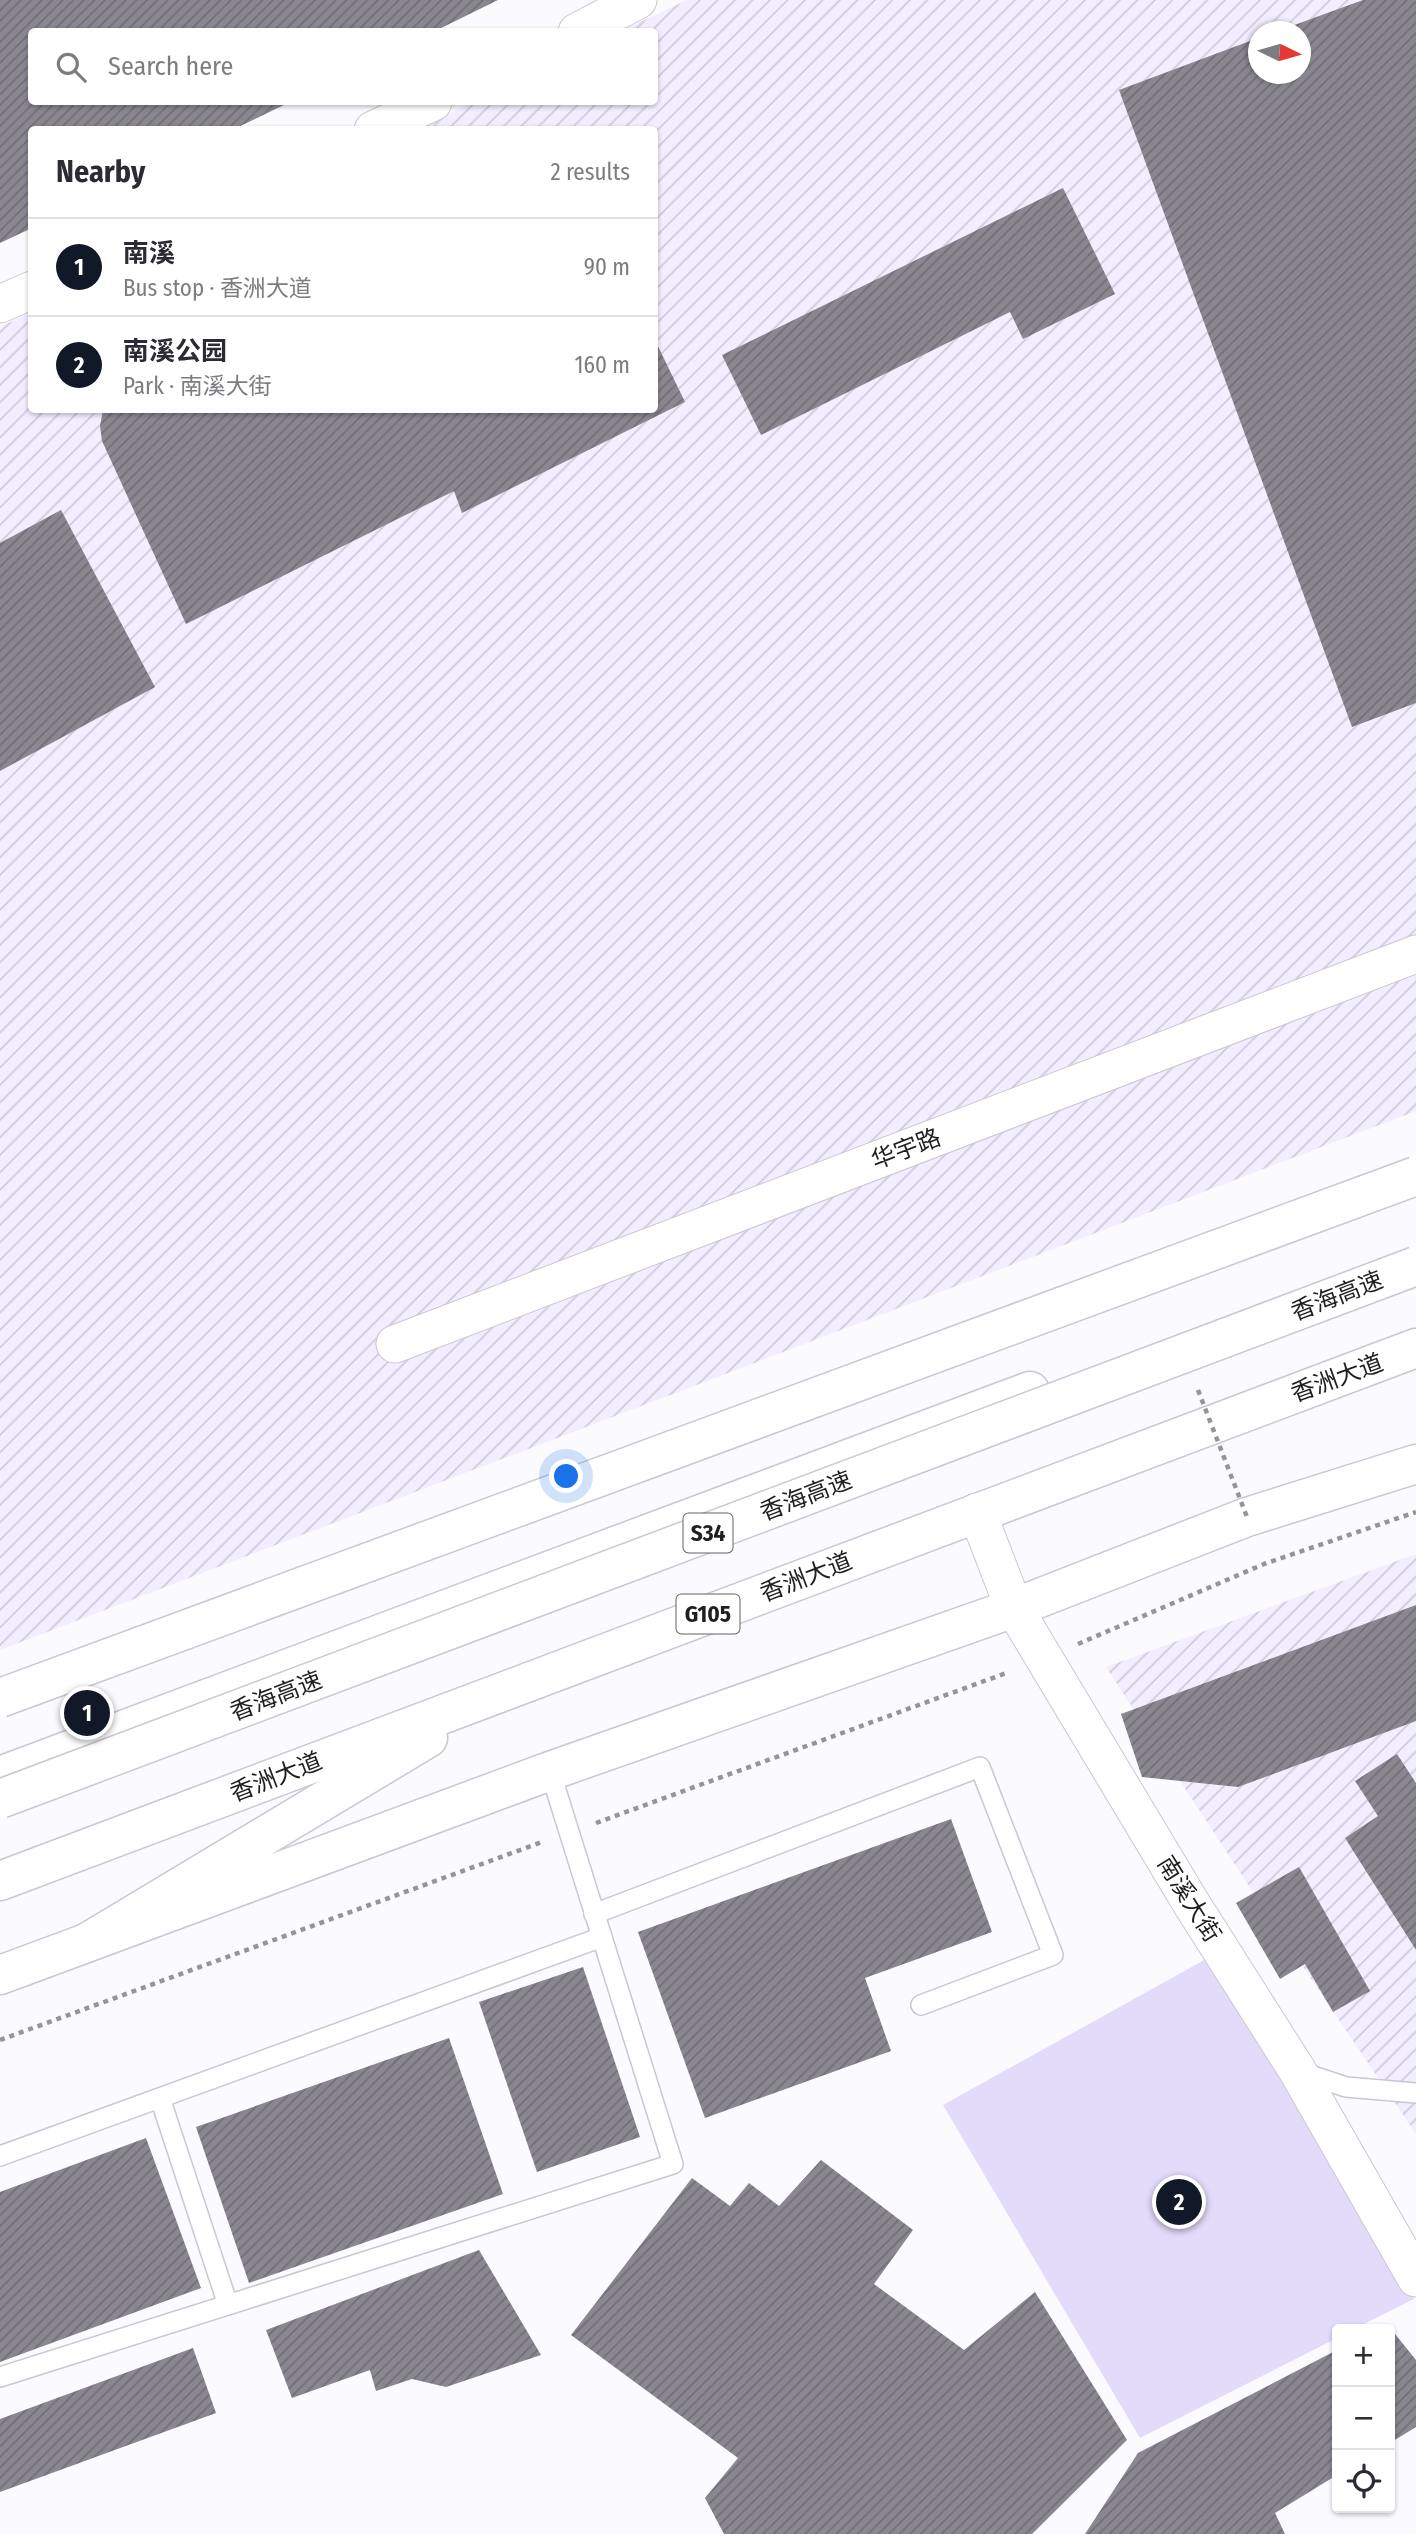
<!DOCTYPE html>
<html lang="en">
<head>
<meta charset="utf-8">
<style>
  :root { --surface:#fff; --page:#f7f7f7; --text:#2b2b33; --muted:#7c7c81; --line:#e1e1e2; --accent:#111827 }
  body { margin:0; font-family:"Fira Sans Condensed","Noto Sans SC",sans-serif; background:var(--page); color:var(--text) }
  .controls { position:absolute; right:21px; bottom:21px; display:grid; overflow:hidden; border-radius:7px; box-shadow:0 2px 5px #0004 }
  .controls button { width:63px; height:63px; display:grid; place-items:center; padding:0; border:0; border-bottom:2px solid var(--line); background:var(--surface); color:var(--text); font:35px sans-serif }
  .compass { position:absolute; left:1248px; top:21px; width:63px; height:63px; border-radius:50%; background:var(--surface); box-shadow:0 2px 5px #0004; rotate:95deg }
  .you { position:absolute; left:567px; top:1477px; width:24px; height:24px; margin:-18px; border:5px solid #fff; border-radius:50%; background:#1a73e8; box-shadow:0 0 0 10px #1a73e833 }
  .badge { display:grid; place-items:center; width:46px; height:46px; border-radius:50%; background:var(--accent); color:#fff; font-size:23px; font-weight:700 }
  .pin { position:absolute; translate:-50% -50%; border:4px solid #fff; box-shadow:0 2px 7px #0006 }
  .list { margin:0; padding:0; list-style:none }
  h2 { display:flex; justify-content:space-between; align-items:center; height:91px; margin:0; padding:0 28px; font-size:30px }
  h2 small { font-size:23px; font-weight:400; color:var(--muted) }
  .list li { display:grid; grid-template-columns:46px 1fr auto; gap:21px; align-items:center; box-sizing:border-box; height:98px; padding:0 28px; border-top:2px solid var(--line) }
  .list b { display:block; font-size:26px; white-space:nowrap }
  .list p { margin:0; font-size:23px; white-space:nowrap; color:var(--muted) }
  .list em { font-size:23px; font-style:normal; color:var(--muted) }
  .icon { flex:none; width:38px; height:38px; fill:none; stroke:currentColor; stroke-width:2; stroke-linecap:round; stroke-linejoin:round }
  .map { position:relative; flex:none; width:1416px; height:2534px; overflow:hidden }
  .search { position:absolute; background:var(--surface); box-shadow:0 2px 5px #0004; left:28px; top:28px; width:630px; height:77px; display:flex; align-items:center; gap:18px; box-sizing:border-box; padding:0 24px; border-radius:7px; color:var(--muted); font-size:26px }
  .panel { position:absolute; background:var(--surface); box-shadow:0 2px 5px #0004; left:28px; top:126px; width:630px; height:287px; border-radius:7px }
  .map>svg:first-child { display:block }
  .industrial { fill:url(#industrial-furrows); fill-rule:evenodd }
  .park { fill:#e3dbfa }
  .building { fill:url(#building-hatch) }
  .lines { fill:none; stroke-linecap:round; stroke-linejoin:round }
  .lane-casing { stroke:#cac7d2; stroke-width:22 }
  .street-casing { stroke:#cac7d2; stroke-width:39 }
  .secondary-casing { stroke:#cac7d2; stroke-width:41 }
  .highway-casing { stroke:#cac7d2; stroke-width:41 }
  .path { stroke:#959598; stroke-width:4.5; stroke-dasharray:5 5; stroke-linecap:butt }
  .lane { stroke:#fff; stroke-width:19 }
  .street { stroke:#fff; stroke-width:37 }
  .secondary { stroke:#fff; stroke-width:38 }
  .highway { stroke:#fff; stroke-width:38 }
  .highway-bridge-casing { stroke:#cac7d2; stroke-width:41; stroke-linecap:butt }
  .path-bridge { stroke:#959598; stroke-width:4.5; stroke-dasharray:5 5; stroke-linecap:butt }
  .highway-bridge { stroke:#fff; stroke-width:38 }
  .labels { text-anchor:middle; stroke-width:6; stroke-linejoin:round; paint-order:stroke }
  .shield { fill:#fff; stroke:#626264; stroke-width:2 }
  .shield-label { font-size:23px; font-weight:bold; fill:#1f1f22 }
  .street-label { font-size:24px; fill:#1f1f22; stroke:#fff }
</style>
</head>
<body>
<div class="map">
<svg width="1416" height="2534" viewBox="0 0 1416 2534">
  <defs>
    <pattern id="industrial-furrows" width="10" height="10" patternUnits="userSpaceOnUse" patternTransform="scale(1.75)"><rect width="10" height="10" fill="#f2edff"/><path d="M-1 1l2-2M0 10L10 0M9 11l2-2" fill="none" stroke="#cfcbda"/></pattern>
    <pattern id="building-hatch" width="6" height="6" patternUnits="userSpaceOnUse" patternTransform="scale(1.75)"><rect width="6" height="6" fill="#8a8791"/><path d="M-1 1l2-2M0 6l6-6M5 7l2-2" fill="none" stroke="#706e76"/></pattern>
  </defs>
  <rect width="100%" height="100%" fill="#fbfafe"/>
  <g class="industrial">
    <path d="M687 0H1416V1111L0 1650V327L31 312 32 410H654V130L415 129 474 102H654V32L621 31ZM1258 32H1300V74H1258Z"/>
    <polygon points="1416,1554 1416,2134 1256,1897 1106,1667"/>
  </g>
  <polygon class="park" points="1215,1954 1414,2299 1354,2329 1337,2329 1337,2338 1140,2438 943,2105"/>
  <g class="building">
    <polygon points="0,0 498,0 433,32 32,32 32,102 290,102 232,130 32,130 32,228 0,243"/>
    <polygon points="1363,0 1416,0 1416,703 1352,727 1119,90 1258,38 1258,74 1300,74 1300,32 1278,31"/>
    <polygon points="1063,188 1115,294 1023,339 1010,312 761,435 722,355"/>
    <polygon points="654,338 685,402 462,513 454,491 186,624 102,441 100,426 103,410 654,410"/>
    <polygon points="61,510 155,687 0,771 0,543"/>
    <polygon points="1416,1605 1416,1721 1238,1787 1142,1777 1121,1714"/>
    <polygon points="1397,1754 1416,1783 1416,1950 1345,1838 1378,1816 1355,1781"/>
    <polygon points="951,1819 992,1932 865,1978 891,2051 705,2118 638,1932"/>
    <polygon points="1299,1867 1370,1991 1333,2012 1305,1964 1280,1979 1236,1903"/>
    <polygon points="583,1967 640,2137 537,2172 479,2002"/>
    <polygon points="449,2038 503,2194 249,2283 196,2127"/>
    <polygon points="146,2138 201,2288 0,2362 0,2192"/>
    <polygon points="821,2160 913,2230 874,2284 964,2350 1035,2292 1127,2440 1032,2534 724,2534 705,2498 738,2458 571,2335 692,2178 730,2206 749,2183 779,2206"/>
    <polygon points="479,2250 541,2355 446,2387 412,2379 376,2391 370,2370 292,2398 266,2330"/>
    <polygon points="1387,2324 1416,2360 1416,2427 1390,2443 1390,2329 1376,2329"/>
    <polygon points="193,2348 216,2413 0,2492 0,2419"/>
    <polygon points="1337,2350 1337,2475 1275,2513 1285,2534 1085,2534 1138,2453"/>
  </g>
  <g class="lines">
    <g class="lane-casing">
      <g id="lane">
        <polyline points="594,1914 980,1767 1053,1955 921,2005"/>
        <polyline points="1298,2071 1346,2087 1416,2093"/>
        <polyline points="160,2098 228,2305"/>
        <polyline points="0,2156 602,1937"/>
        <polyline points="0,2377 673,2164 550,1771"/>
      </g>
    </g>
    <g class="street-casing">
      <g id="street">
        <polyline points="577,32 638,0"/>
        <polyline points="373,130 433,102"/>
        <polyline points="0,304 32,290"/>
        <polyline points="395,1344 1416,954"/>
        <polyline points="977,1512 1014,1608 1191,1903 1297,2070 1416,2278"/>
      </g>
    </g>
    <g class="secondary-casing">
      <polyline id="secondary" points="0,1975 550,1771 1014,1608 1247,1517 1416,1464"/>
    </g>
    <g class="highway-casing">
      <g id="highway">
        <polyline points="0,1776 1030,1391"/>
        <polyline points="0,1881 1416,1348"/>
        <polyline points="88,1942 428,1738"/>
      </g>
    </g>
    <g class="path">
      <polyline points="1078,1644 1264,1564 1416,1512"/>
      <polyline points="596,1823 1009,1672"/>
      <polyline points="0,2040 542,1842"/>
    </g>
    <use href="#lane" class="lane"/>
    <use href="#street" class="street"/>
    <use href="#secondary" class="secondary"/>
    <use href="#highway" class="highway"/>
    <g class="highway-bridge-casing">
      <g id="highway-bridge">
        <polyline points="0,1698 1416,1176"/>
        <polyline points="0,1799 1416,1266"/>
      </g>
    </g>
    <polyline class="path-bridge" points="1198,1390 1247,1517"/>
    <use href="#highway-bridge" class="highway-bridge"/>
  </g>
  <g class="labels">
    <g class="shield">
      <rect x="683.5" y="1513.5" width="49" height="39" rx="5"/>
      <rect x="676.5" y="1594.5" width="63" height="39" rx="5"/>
    </g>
    <g class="shield-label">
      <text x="708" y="1541">S34</text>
      <text x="708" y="1622">G105</text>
    </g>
    <g class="street-label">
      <text transform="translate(906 1149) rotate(-21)" y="8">华宇路</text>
      <text transform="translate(1337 1296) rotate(-21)" y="8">香海高速</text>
      <text transform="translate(1337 1378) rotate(-20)" y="8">香洲大道</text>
      <text transform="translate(806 1496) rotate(-21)" y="8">香海高速</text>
      <text transform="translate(806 1577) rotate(-21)" y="8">香洲大道</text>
      <text transform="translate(276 1696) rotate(-21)" y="8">香海高速</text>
      <text transform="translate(276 1777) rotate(-21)" y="8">香洲大道</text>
      <text transform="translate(1189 1899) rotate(58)" y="8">南溪大街</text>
    </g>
  </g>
</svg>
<div class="controls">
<button>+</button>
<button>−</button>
<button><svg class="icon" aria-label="locate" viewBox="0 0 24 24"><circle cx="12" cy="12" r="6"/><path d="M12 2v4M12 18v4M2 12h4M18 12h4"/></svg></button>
</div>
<svg class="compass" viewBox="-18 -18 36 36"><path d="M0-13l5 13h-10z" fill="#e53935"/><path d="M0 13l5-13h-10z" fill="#7c7c81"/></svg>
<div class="you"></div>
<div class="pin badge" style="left:87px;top:1713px">1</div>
<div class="pin badge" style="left:1179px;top:2202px">2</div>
<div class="search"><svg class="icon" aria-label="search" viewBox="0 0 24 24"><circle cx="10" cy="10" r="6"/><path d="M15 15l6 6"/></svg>Search here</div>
<section class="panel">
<h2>Nearby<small>2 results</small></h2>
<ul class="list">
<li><span class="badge">1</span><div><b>南溪</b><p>Bus stop · 香洲大道</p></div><em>90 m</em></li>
<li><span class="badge">2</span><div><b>南溪公园</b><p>Park · 南溪大街</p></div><em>160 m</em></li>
</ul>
</section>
</div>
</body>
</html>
